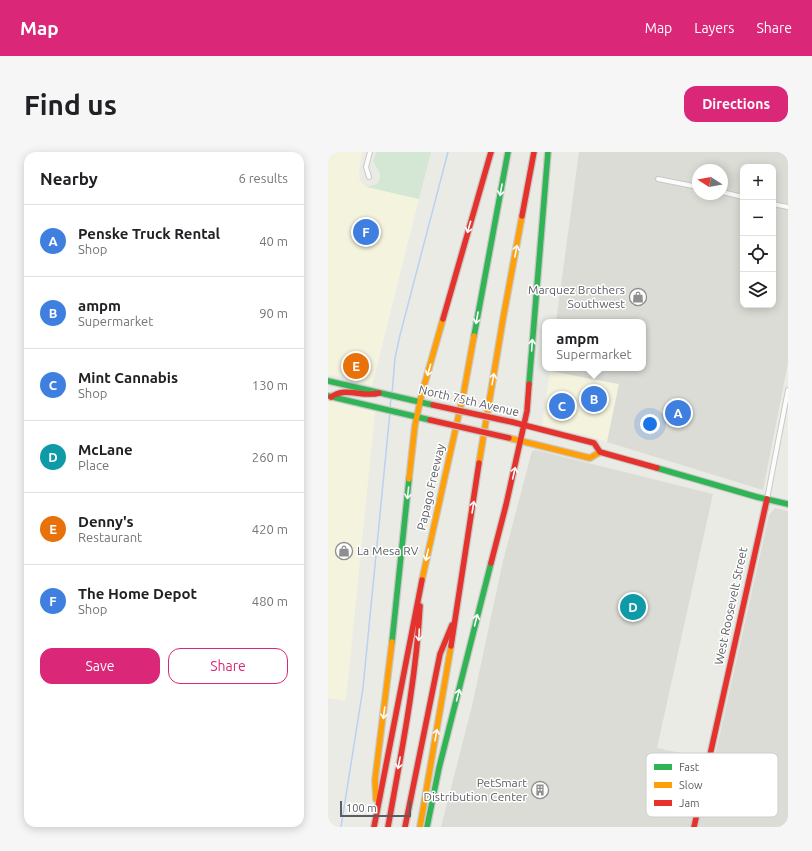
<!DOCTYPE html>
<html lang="en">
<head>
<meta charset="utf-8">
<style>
  :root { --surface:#fff; --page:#f6f6f6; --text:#202124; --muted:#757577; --line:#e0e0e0; --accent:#db2777 }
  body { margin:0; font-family:Ubuntu,sans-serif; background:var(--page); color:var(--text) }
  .controls { position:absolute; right:12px; top:12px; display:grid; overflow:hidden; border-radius:8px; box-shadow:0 2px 10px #0003 }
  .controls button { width:36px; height:36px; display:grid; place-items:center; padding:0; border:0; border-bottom:1px solid var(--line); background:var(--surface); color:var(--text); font:20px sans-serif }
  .compass { position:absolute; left:364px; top:12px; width:36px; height:36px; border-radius:50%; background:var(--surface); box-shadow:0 2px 10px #0003; rotate:281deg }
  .scale { position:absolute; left:12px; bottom:10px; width:71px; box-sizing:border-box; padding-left:4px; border:2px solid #5b5d63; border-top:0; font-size:11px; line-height:14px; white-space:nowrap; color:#5b5d63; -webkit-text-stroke:3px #fff; paint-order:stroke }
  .you { position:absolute; left:322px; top:272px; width:14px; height:14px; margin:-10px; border:3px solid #fff; border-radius:50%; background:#1a73e8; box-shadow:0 0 0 6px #1a73e833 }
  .badge { display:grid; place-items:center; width:26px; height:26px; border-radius:50%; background:var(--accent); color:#fff; font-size:13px; font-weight:700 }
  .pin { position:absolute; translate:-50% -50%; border:2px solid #fff; box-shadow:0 1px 4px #0006 }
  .popup { position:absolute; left:214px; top:167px; width:104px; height:52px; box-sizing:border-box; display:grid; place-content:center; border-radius:8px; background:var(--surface); filter:drop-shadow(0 1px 3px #0005); font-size:13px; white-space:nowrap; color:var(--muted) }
  .popup b { font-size:15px; color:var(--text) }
  .popup::after { content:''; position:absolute; left:50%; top:100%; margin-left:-8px; border:8px solid transparent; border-top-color:var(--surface) }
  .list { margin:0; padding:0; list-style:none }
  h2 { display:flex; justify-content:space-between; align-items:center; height:52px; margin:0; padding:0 16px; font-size:17px }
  h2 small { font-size:13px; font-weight:400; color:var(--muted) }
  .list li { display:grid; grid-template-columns:26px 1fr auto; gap:12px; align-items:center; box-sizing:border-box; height:72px; padding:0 16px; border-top:1px solid var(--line) }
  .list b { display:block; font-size:15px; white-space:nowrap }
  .list p { margin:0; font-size:13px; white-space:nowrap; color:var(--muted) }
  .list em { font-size:13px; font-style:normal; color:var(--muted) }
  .actions { display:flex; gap:8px; padding:12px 16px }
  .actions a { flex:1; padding:9px 0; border:1px solid var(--accent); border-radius:12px; text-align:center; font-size:14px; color:var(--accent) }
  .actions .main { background:var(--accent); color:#fff }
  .icon { flex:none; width:22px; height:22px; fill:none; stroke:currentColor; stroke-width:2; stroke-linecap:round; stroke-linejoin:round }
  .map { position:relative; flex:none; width:460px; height:675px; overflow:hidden; border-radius:12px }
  header { display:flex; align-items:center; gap:24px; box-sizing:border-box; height:56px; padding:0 20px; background:var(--accent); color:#fff }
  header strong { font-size:19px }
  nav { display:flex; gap:22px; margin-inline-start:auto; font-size:14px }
  .intro { display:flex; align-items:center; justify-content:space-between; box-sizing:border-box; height:96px; padding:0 24px }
  h1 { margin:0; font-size:28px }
  .button { padding:10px 18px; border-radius:12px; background:var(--accent); color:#fff; font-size:14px; font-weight:700 }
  main { display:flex; gap:24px; padding:0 24px }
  aside { flex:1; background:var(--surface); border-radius:12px; box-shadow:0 2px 10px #0003 }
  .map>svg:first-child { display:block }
  .commercial { fill:#f4f3de }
  .industrial { fill:#dcdcd6; fill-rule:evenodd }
  .green { fill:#d3e7d4 }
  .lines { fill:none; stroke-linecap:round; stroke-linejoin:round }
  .stream { stroke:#b9d1f4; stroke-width:1.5 }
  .street-casing { stroke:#c8c9c7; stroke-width:6 }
  .fast-casing { stroke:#c8c8c6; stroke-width:8 }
  .slow-casing { stroke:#c8c8c6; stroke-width:8 }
  .jam-casing { stroke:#c8c8c6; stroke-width:8 }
  .street { stroke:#fcfcfb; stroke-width:4 }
  .fast { stroke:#30b455; stroke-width:5.5 }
  .slow { stroke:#ff9f0a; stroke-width:5.5 }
  .jam { stroke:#e5322d; stroke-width:5.5 }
  .jam-bridge-casing { stroke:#c8c8c6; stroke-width:8; stroke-linecap:butt }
  .jam-bridge { stroke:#e5322d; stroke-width:5.5 }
  .oneway { stroke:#fff }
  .labels { text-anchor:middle; stroke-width:3; stroke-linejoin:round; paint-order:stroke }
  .poi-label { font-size:12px; fill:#5b5d63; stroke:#fff; text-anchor:end }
  .street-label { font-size:12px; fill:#5b5d63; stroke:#fff }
  .key { fill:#fff; stroke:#ceced0; stroke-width:1 }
  .key-label { font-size:11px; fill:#5b5d63 }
</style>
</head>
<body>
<header>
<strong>Map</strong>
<nav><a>Map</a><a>Layers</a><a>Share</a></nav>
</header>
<div class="intro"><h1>Find us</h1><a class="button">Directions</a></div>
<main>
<aside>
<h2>Nearby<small>6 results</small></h2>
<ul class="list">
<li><span class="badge" style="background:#3f7fe0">A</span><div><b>Penske Truck Rental</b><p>Shop</p></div><em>40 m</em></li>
<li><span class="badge" style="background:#3f7fe0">B</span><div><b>ampm</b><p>Supermarket</p></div><em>90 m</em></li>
<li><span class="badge" style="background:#3f7fe0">C</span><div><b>Mint Cannabis</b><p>Shop</p></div><em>130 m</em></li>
<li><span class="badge" style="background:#0f9aa8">D</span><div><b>McLane</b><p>Place</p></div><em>260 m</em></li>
<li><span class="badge" style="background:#e8710a">E</span><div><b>Denny's</b><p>Restaurant</p></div><em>420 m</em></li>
<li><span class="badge" style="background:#3f7fe0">F</span><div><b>The Home Depot</b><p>Shop</p></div><em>480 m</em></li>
</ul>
<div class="actions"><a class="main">Save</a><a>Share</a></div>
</aside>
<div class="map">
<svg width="460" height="675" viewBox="0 0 460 675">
  <rect width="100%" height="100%" fill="#ebebe5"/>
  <g class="commercial">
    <polygon points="0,0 34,0 31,24 32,28 35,32 39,35 91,47 44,234 21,226 0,223"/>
    <polygon points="222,219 291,232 279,290 257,283 214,273"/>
    <polygon points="0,248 47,260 19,539 17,549 0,546"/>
  </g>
  <g class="industrial">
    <path d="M251 0H460V211L435 338 279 290 291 232 222 219V216H315V170H228ZM415 15H445V153H415ZM370 18H394V42H370Z"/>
    <polygon points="208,298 385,342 329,596 386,608 441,363 447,356 460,359 460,675 113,675 144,554 175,409 204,299"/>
  </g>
  <path class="green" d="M48 0H103L91 47 39 35 49 32C56 23 50 17 45 10Z"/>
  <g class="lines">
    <g class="stream">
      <polyline points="64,242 67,206 72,183 120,0"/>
      <polyline points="62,256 63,246"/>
      <polyline points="13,675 35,536 62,260"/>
    </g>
    <g class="street-casing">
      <g id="street">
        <polyline points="41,25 38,15 42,0"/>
        <polyline points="330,27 370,35"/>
        <polyline points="394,40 415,45"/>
        <polyline points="445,52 460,55"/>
        <polyline points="439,347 460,238"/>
      </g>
    </g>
    <g class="fast-casing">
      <g id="fast">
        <polyline points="146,184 180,0"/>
        <polyline points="0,229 105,253"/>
        <polyline points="201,232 220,0"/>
        <polyline points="0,244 102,268"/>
        <polyline points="329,316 429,345 460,352"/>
        <polyline points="64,490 81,327"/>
        <polyline points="99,675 111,616 163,411"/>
      </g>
    </g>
    <g class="slow-casing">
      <g id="slow">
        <polyline points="181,286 262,306 272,300"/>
        <polyline points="151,311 175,167 194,64"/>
        <polyline points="81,327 87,273 94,241 115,167"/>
        <polyline points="94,428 136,239 146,184"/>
        <polyline points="48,647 47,628 64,490"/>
        <polyline points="92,675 123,494"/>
      </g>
    </g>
    <g class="jam-casing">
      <g id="jam">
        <polyline points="194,64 206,0"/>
        <polyline points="115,167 163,0"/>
        <path d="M3 245C19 234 34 246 51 241"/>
        <polyline points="184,270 266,291 272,300 329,316"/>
        <polyline points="163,411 178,353 199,259 201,232"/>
        <polyline points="123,494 151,311"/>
        <polyline points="46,675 94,428"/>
        <path d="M60 675C73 602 88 529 92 454"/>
        <polyline points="77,675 112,502 124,473"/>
        <polyline points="366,675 439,347"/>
      </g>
    </g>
    <use href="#street" class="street"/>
    <use href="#fast" class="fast"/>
    <use href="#slow" class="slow"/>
    <use href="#jam" class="jam"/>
    <g class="jam-bridge-casing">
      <g id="jam-bridge">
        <polyline points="105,253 184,270"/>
        <polyline points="102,268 181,286"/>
      </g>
    </g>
    <use href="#jam-bridge" class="jam-bridge"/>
  </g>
  <defs><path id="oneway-shaft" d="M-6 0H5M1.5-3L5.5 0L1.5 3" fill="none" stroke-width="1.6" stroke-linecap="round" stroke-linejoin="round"/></defs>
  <g class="oneway">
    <use href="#oneway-shaft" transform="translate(173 38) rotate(100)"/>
    <use href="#oneway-shaft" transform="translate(141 75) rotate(106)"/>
    <use href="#oneway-shaft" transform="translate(188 99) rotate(-79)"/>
    <use href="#oneway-shaft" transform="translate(149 166) rotate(100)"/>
    <use href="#oneway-shaft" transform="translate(204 193) rotate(-86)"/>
    <use href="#oneway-shaft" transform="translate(101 218) rotate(106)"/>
    <use href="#oneway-shaft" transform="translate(165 227) rotate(-80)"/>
    <use href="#oneway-shaft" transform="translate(186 321) rotate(-77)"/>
    <use href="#oneway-shaft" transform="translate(80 341) rotate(96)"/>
    <use href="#oneway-shaft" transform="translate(145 355) rotate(-81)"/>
    <use href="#oneway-shaft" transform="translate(99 403) rotate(103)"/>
    <use href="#oneway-shaft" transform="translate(148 468) rotate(-76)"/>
    <use href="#oneway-shaft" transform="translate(91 483) rotate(93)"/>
    <use href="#oneway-shaft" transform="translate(130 543) rotate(-76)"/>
    <use href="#oneway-shaft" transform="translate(56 561) rotate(97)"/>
    <use href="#oneway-shaft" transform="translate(108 583) rotate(-80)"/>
    <use href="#oneway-shaft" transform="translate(71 611) rotate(101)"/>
  </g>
  <defs>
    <g id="shop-ring" transform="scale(0.9)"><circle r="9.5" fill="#fff" stroke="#8d8f90" stroke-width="1.5"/><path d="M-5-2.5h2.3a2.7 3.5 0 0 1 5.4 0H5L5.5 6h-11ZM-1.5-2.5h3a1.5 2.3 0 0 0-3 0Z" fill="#8d8f90"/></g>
    <g id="building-ring" transform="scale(0.9)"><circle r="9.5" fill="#fff" stroke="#8d8f90" stroke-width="1.5"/><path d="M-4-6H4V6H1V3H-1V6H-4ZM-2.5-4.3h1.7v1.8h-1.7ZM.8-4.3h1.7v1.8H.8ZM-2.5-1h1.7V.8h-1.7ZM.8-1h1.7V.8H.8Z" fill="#8d8f90"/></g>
  </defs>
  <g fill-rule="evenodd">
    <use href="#shop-ring" x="310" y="145"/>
    <use href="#shop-ring" x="16" y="399"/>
    <use href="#building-ring" x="212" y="638"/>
  </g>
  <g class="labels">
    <g class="poi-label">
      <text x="297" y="142">Marquez Brothers<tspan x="297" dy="14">Southwest</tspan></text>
      <text x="29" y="403" text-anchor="start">La Mesa RV</text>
      <text x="199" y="635">PetSmart<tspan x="199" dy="14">Distribution Center</tspan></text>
    </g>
    <g class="street-label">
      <text transform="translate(141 249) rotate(13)" y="4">North 75th Avenue</text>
      <text transform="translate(103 335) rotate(-77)" y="4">Papago Freeway</text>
      <text transform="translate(403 454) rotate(-78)" y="4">West Roosevelt Street</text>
    </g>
  </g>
  <rect x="318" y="601" width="132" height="64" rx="6" class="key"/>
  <rect x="326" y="612" width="18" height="6" fill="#30b455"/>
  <rect x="326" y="630" width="18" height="6" fill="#ff9f0a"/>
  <rect x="326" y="648" width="18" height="6" fill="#e5322d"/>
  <g class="key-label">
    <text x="351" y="619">Fast</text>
    <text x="351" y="637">Slow</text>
    <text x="351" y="655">Jam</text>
  </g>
</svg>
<div class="controls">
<button>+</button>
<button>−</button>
<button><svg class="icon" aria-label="locate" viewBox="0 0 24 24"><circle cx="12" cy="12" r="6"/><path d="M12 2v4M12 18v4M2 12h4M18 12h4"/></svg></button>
<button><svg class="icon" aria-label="layers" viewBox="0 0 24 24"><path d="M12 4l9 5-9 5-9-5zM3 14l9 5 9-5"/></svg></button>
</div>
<svg class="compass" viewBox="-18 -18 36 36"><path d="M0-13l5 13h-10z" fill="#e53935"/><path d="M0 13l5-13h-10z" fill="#757577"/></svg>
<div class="scale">100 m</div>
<div class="you"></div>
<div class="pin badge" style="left:350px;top:261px;background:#3f7fe0">A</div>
<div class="pin badge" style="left:266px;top:247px;background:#3f7fe0">B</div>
<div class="popup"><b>ampm</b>Supermarket</div>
<div class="pin badge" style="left:234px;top:254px;background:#3f7fe0">C</div>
<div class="pin badge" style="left:305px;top:455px;background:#0f9aa8">D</div>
<div class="pin badge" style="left:28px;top:214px;background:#e8710a">E</div>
<div class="pin badge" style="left:38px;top:80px;background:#3f7fe0">F</div>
</div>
</main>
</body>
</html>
